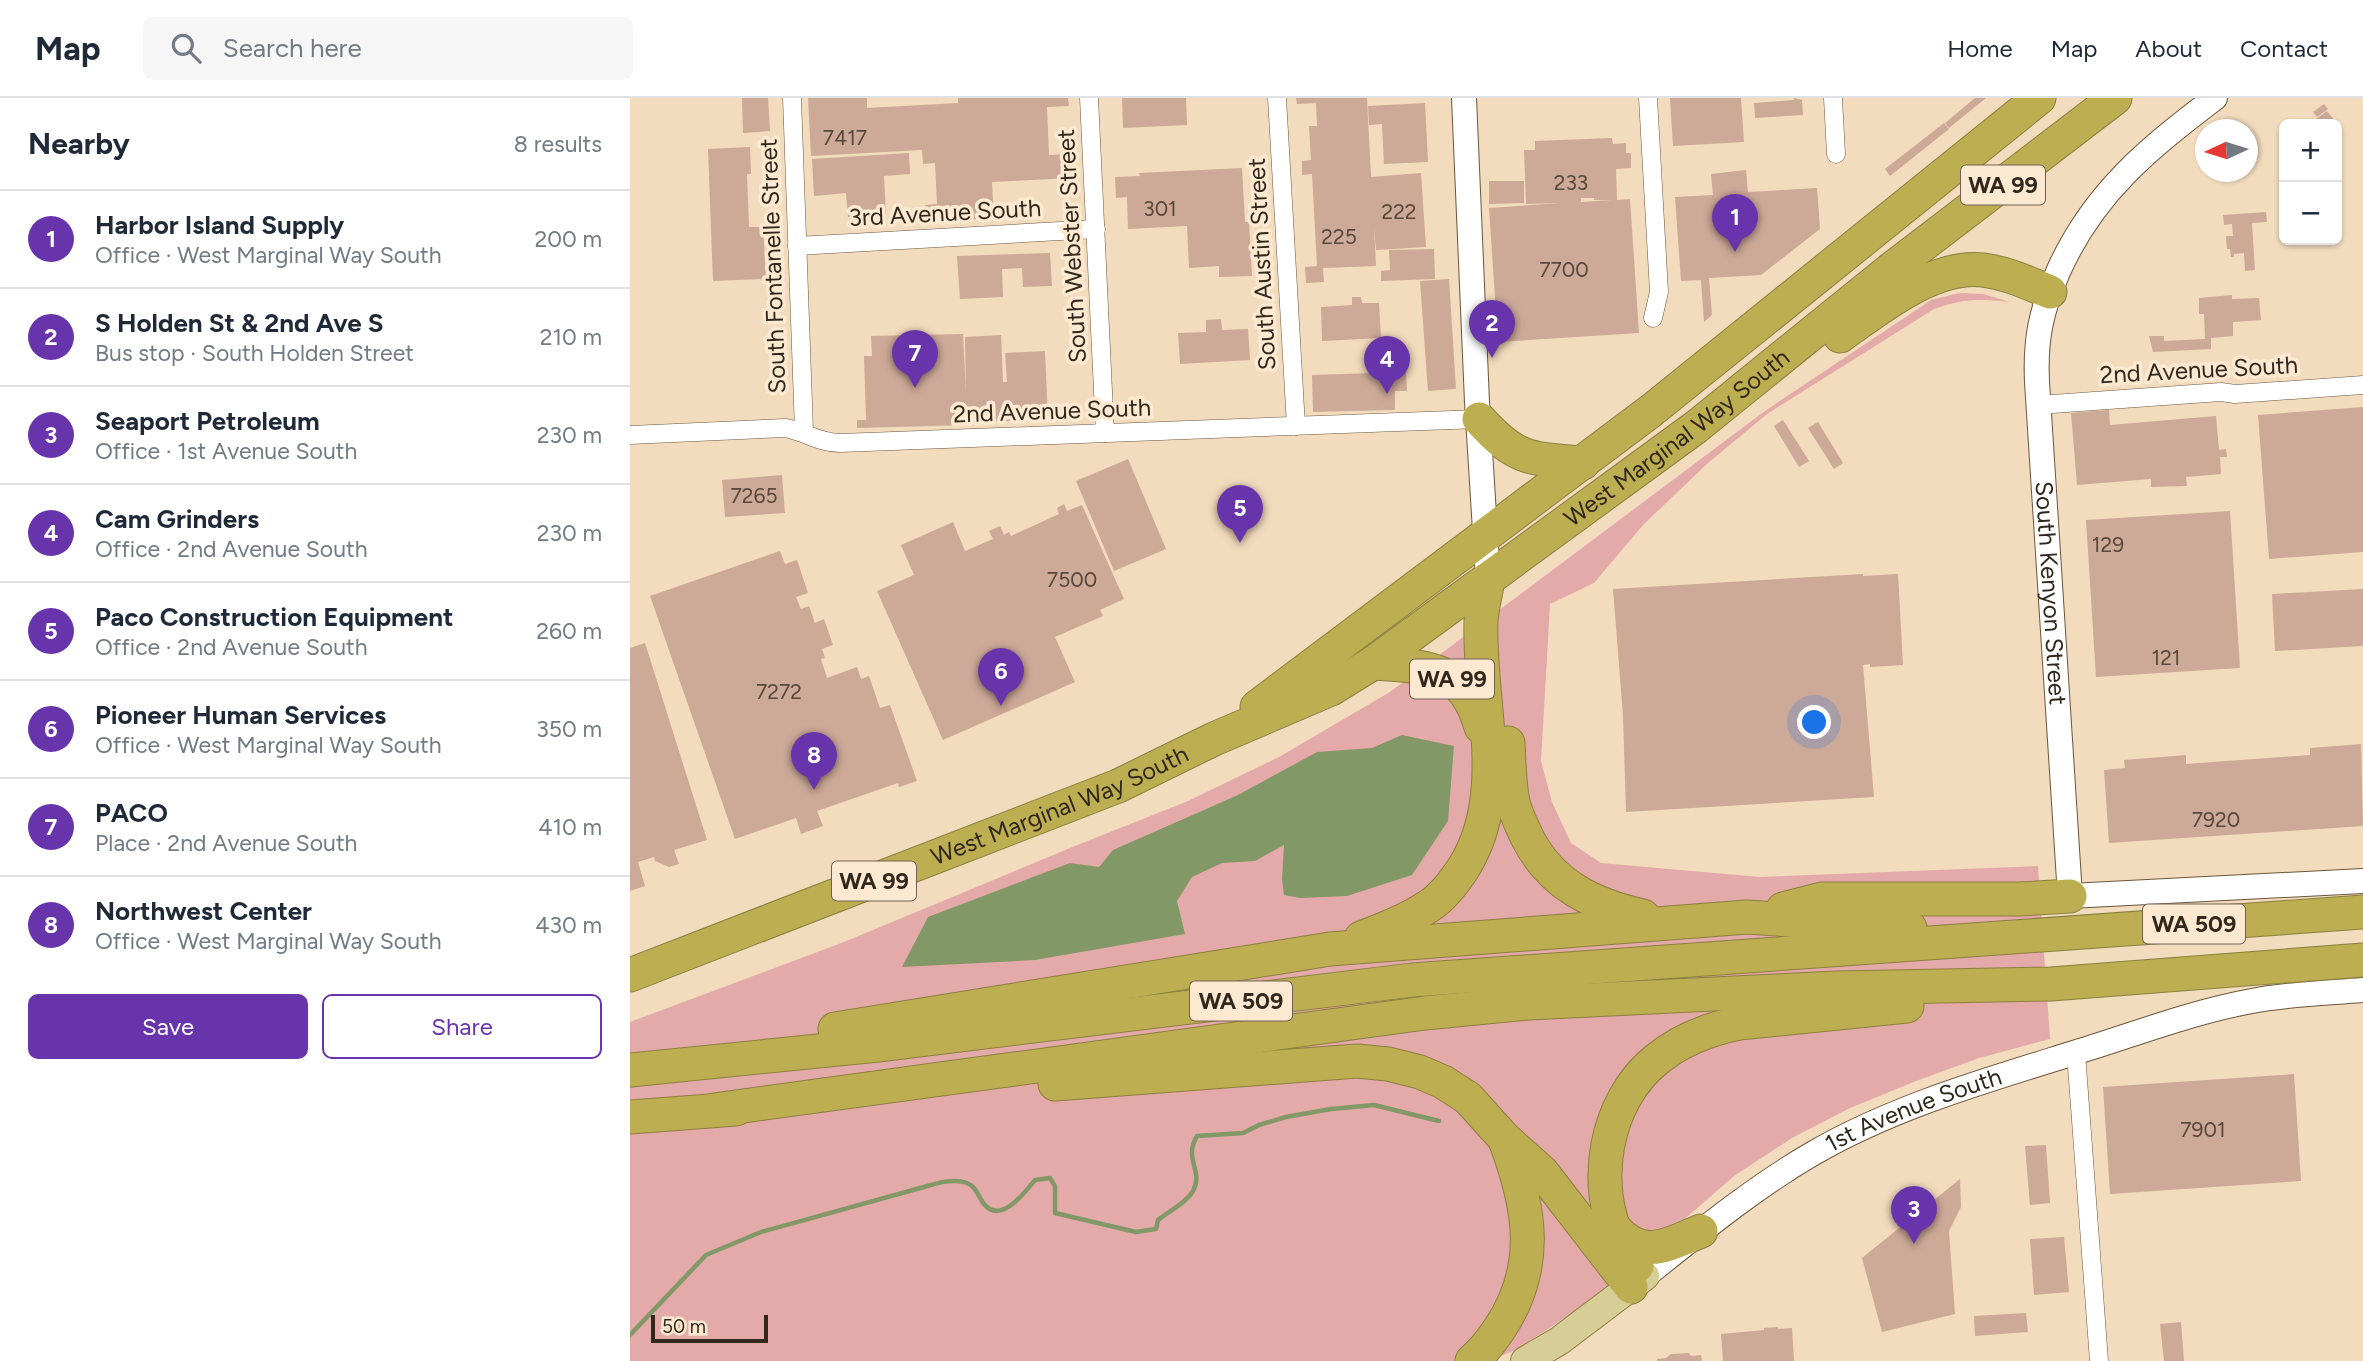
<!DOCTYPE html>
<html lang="en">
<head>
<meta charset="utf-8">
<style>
  :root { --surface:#fff; --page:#f6f6f7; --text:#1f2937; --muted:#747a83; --line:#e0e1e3; --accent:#6834ab }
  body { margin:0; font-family:Figtree,sans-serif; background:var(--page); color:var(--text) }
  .controls { position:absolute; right:21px; top:21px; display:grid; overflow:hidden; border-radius:10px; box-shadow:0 2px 5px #0004 }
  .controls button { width:63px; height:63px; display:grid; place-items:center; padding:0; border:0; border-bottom:2px solid var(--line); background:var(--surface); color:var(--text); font:35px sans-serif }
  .compass { position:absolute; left:1565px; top:21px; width:63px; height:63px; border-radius:50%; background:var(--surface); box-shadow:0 2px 5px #0004; rotate:266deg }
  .scale { position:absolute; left:21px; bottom:18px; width:117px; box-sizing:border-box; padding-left:7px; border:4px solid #31281c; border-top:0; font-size:19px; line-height:24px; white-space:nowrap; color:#31281c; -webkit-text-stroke:5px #fde9d1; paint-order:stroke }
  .you { position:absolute; left:1185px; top:625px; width:24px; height:24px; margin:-18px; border:5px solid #fff; border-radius:50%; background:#1a73e8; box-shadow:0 0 0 10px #1a73e833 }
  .badge { display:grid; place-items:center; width:46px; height:46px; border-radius:50%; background:var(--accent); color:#fff; font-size:23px; font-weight:700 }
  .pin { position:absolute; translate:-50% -58px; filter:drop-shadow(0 2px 4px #0008) }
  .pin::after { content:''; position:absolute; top:37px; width:24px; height:21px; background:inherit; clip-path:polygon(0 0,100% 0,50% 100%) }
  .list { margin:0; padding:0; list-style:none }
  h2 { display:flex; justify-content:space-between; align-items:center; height:91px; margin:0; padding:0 28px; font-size:30px }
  h2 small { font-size:23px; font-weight:400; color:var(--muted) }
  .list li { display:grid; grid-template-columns:46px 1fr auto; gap:21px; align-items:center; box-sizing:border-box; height:98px; padding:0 28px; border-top:2px solid var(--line) }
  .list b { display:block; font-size:26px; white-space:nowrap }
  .list p { margin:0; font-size:23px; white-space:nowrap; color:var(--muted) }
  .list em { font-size:23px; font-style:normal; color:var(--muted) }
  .actions { display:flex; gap:14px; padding:21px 28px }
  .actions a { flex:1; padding:16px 0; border:2px solid var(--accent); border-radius:10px; text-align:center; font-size:24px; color:var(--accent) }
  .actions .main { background:var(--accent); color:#fff }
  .icon { flex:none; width:38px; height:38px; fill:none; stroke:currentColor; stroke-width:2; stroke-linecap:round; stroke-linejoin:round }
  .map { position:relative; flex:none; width:1733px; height:1263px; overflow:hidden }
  header { display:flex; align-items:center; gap:42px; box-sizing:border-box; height:98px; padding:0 35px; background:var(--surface); border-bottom:2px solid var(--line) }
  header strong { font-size:33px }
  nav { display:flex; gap:38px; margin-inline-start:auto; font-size:24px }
  .search { width:490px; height:63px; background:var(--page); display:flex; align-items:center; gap:18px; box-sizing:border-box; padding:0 24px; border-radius:10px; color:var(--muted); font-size:26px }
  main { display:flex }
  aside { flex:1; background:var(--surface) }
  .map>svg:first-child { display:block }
  .green { fill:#e3aaa9 }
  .water { fill:#839867 }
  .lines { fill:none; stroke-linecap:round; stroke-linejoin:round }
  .stream { stroke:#839867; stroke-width:4.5 }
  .building { fill:#cda998; fill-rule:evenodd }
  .street-casing { stroke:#6b563c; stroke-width:19 }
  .secondary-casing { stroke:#6b563c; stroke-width:26 }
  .primary-casing { stroke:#8c7f3f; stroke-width:30 }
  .highway-casing { stroke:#8c7f3f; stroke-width:35 }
  .street { stroke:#fff; stroke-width:18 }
  .secondary { stroke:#fff; stroke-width:24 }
  .primary { stroke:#d7ce97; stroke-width:28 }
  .highway { stroke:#bdae52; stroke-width:33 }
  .labels { text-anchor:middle; stroke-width:7; stroke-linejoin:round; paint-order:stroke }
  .number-label { font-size:21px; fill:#58483b }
  .shield { fill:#fde9d1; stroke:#6e6252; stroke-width:2 }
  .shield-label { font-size:23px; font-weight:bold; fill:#31281c }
  .street-label { font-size:24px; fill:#31281c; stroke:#fde9d1 }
</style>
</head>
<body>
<header>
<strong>Map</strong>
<div class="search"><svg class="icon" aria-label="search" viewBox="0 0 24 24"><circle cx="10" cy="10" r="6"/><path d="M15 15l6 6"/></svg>Search here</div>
<nav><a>Home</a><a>Map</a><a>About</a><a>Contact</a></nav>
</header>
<main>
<aside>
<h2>Nearby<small>8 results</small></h2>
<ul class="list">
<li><span class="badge">1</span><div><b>Harbor Island Supply</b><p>Office · West Marginal Way South</p></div><em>200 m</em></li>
<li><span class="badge">2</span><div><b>S Holden St &amp; 2nd Ave S</b><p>Bus stop · South Holden Street</p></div><em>210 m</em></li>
<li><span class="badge">3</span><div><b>Seaport Petroleum</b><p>Office · 1st Avenue South</p></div><em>230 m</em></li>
<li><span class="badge">4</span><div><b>Cam Grinders</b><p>Office · 2nd Avenue South</p></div><em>230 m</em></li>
<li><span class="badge">5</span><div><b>Paco Construction Equipment</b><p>Office · 2nd Avenue South</p></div><em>260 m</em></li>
<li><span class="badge">6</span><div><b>Pioneer Human Services</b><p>Office · West Marginal Way South</p></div><em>350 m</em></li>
<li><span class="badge">7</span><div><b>PACO</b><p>Place · 2nd Avenue South</p></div><em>410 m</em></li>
<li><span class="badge">8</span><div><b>Northwest Center</b><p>Office · West Marginal Way South</p></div><em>430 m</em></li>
</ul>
<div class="actions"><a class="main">Save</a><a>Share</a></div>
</aside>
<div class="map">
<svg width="1733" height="1263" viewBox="0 0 1733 1263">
  <rect width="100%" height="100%" fill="#f3dbbd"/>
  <path class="green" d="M1329 195 1353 196 1380 204C1348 201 1335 200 1304 211L1137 316 1078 365 1014 426 964 485 920 506 911 663 922 704 941 745 971 765 1130 779 1408 768 1420 941 1349 960 1286 983 1220 1010 1162 1040 1104 1078 963 1201 886 1252 856 1263H0V924L214 844 440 750 558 703 649 659 760 594 1135 313 1301 202Z"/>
  <polygon class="water" points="772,637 824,648 818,723 782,777 717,798 670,800 654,797 652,781 654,747 625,763 592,765 562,779 547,803 555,836 405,862 272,869 298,819 440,765 469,769 483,752 608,697 687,654 742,650"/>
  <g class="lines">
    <path class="stream" d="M0 1237 76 1157 131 1134 294 1089C307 1085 324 1080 337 1085 347 1089 348 1099 354 1106 371 1127 395 1094 405 1082L420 1080 425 1088V1115L506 1134 526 1131 528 1122C538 1114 557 1104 563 1093 574 1073 553 1061 567 1038L613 1035 629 1027 656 1019 701 1011 744 1007 809 1023"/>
  </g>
  <g class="building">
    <polygon points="112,0 138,0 140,33 113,35"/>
    <polygon points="178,0 237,0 237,10 328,5 328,0 438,0 439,8 417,9 419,57 441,56 442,80 362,84 364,120 295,124 295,107 307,106 305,65 293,66 292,52 181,58"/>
    <polygon points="492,0 556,0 557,27 493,30"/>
    <polygon points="666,0 737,0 741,79 791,75 796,149 746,152 744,128 746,168 693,170 694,184 676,185 675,169 687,168 682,76 672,77 672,63 681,62 679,28 687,28 686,5 667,6"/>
    <polygon points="1040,0 1111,0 1114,44 1043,48"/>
    <polygon points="1164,0 1172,2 1173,17 1125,20 1124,5 1164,2"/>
    <polygon points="1345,0 1356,0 1319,30 1315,25"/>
    <polygon points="795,5 798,64 754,66 752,26 739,27 738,8"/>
    <polygon points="1694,6 1698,11 1687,19 1683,14"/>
    <polygon points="1697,13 1706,24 1690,26 1686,21"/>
    <polygon points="1314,25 1319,31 1260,78 1255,71"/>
    <path d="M982 40 983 46 996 45V55H1001V70L986 71 987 102 1000 101 1009 235 868 244 859 110 930 105 896 106 894 52H905V43ZM951 100H964V102H982L951 104Z"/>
    <polygon points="120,49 121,76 117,76 119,129 133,129 136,181 83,183 78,51"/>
    <polygon points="279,55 280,76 254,78 256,117 218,119 216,95 184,98 182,61"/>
    <polygon points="612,70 615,124 619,124 622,178 589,179 589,168 559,170 557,128 498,131 497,99 486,100 485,79 510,78 509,75"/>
    <polygon points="1116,72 1118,94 1187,90 1190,131 1131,177 1079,180 1082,217 1074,224 1071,182 1051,183 1045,99 1083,97 1081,76"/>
    <polygon points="859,83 894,83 894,105 859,106"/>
    <polygon points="1636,114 1637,124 1622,125 1625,172 1615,173 1614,155 1604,156 1604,159 1601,159 1600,151 1597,151 1596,138 1603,138 1602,126 1594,127 1593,117"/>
    <polygon points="804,151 805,181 751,183 751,173 760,172 759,152"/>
    <polygon points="420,155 422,188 393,189 392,170 372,171 373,199 330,201 327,158"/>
    <polygon points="819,181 826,291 798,293 790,183"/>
    <polygon points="1602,197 1602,201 1629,200 1631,222 1603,224 1603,238 1581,240 1581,251 1523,254 1519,238 1534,238 1534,243 1575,241 1574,216 1569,216 1569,200"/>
    <polygon points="722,199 731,199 732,205 749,205 751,240 692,243 691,209 722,207"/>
    <polygon points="591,221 592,232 618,231 620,262 550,266 548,235 576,234 576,222"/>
    <polygon points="333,236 336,296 335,239 371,237 373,284 377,284 375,255 415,253 418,321 338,325 338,327 227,330 227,322 236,322 234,258 242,258 241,238"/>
    <polygon points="776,274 777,293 765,293 765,312 683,314 682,277"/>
    <polygon points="1733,309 1733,454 1639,461 1628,317"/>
    <polygon points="1479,312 1480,327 1586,318 1589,352 1596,351 1597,359 1590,359 1591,376 1556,379 1557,388 1521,389 1521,381 1447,387 1441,315"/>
    <polygon points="1153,322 1179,363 1169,369 1144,328"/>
    <polygon points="1188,324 1213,365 1204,371 1178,330"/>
    <polygon points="498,361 536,451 484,473 446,383"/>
    <polygon points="152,377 155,415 95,419 92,382"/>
    <polygon points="434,406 437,413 452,407 494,501 470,512 473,518 425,539 445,584 313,642 247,493 284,477 271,447 323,424 335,453 363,441 359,433 370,428 374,437 379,434 381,438 429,416 427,410"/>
    <polygon points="1600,413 1610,570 1466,579 1456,422"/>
    <polygon points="150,453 155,466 167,462 178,495 166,499 171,511 179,508 185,525 194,521 203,547 192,551 195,560 191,561 197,580 227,569 231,581 239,578 250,610 260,607 287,683 269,689 268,685 187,713 193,728 171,736 166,720 105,741 20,498"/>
    <polygon points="1233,476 1233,478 1268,476 1273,567 1240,569 1240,566 1233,567 1244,699 996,714 993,617 983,491"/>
    <polygon points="1733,491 1733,548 1645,553 1642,496"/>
    <polygon points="15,545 77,742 44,752 49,766 39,769 25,763 24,759 8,764 15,788 0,793 0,550"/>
    <polygon points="1731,646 1733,728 1479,745 1474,672 1495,670 1494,662 1556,657 1556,666 1680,657 1680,650"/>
    <polygon points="1664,976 1671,1083 1480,1096 1473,989"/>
    <polygon points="1416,1047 1420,1105 1400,1107 1395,1048"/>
    <polygon points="1330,1081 1331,1109 1319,1133 1325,1216 1252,1234 1232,1160"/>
    <polygon points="1434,1139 1439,1194 1404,1197 1400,1141"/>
    <polygon points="1396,1215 1398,1234 1345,1238 1344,1218"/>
    <polygon points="1551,1224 1554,1263 1534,1263 1530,1226"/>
    <polygon points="1148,1229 1148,1231 1162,1230 1164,1263 1093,1263 1091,1236 1134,1232 1134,1230"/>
    <polygon points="1059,1255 1061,1258 1071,1257 1072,1263 1027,1263 1027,1261 1036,1260 1041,1256"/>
  </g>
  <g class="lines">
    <g class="street-casing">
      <g id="street">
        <polyline points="162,0 174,333"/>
        <polyline points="459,0 475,335"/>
        <polyline points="647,0 666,328"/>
        <polyline points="1018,0 1029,194 1023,220"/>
        <polyline points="1203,0 1206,56"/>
        <polyline points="167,148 466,131"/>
        <polyline points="1408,307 1591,294 1605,296 1733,287"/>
        <path d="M0 337 155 330C174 333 189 345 210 345L849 321"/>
        <polyline points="1446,955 1469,1263"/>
      </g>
    </g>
    <g class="secondary-casing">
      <g id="secondary">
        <polyline points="834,0 847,304 858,481"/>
        <path id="s1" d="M1585 0C1518 51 1463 95 1428 174 1411 213 1405 241 1407 284L1440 798 1733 783"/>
        <path id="s2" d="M1015 1178C1069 1135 1122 1091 1182 1056 1263 1009 1354 983 1444 955 1503 937 1561 914 1622 903 1658 896 1696 895 1733 892"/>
      </g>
    </g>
    <g class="primary-casing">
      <polyline id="primary" points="895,1263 929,1243 1015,1178"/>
    </g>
    <g class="highway-casing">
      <g id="highway">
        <path d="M1210 238C1249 211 1303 166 1353 172 1377 175 1398 185 1420 194"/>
        <path d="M849 321C886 362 899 361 953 365"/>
        <path d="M743 565C799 569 833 568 851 629"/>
        <polyline points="627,609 1022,312 1409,0"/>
        <path d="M878 645C879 664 879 685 883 704 886 717 892 728 897 739 921 787 963 807 1013 818"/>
        <polyline points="1153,811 1192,801 1390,801 1440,798"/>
        <path d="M731 840C754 831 778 822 799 808 813 799 825 783 834 769 880 695 848 604 851 523 852 509 856 495 858 481"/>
        <path id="s3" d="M0 877 488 688 584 641 701 591 743 565 1066 329 1260 172 1485 0"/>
        <polyline points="205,931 700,851 1117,819 1280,830"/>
        <polyline points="0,972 248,947 782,882 1733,814"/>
        <polyline points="425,986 727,963 758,966 790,974 813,984 838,1000 874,1040 912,1074 1001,1189"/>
        <polyline points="84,1012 795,915 899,905 1207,890 1421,886 1733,862"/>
        <polyline points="0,1019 106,1011"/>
        <path d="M985 1131C1014 1163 1037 1147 1071 1133"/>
        <path d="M1007 1168C1002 1161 995 1153 991 1146 960 1088 975 1003 1026 962 1050 942 1079 931 1109 925L1277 908"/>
        <path d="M842 1263C853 1254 862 1242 870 1230 911 1168 900 1108 875 1042"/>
      </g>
    </g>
    <use href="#street" class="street"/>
    <use href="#secondary" class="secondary"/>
    <use href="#primary" class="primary"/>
    <use href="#highway" class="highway"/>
  </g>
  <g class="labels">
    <g class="number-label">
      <text x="215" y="47">7417</text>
      <text x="941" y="92">233</text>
      <text x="530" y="118">301</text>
      <text x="769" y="121">222</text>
      <text x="709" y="146">225</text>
      <text x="934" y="179">7700</text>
      <text x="124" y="405">7265</text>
      <text x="1478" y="454">129</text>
      <text x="442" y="489">7500</text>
      <text x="1536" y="567">121</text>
      <text x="149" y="601">7272</text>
      <text x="1586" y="729">7920</text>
      <text x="1573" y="1039">7901</text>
    </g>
    <g class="shield">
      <rect x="1331" y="67.5" width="84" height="39" rx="5"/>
      <rect x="780" y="561.5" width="84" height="39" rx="5"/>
      <rect x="202" y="763.5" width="84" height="39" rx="5"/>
      <rect x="1513" y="806.5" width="102" height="39" rx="5"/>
      <rect x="560" y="883.5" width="102" height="39" rx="5"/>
    </g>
    <g class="shield-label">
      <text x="1373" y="95">WA 99</text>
      <text x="822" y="589">WA 99</text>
      <text x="244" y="791">WA 99</text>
      <text x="1564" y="834">WA 509</text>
      <text x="611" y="911">WA 509</text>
    </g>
    <g class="street-label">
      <text transform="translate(315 115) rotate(-3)" y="8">3rd Avenue South</text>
      <text transform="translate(442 148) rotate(-93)" y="8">South Webster Street</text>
      <text transform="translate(632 166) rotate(-93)" y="8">South Austin Street</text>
      <text transform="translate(143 168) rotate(-92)" y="8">South Fontanelle Street</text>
      <text transform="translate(1569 272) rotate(-3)" y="8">2nd Avenue South</text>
      <text transform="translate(422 313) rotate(-2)" y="8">2nd Avenue South</text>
      <text dy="8" stroke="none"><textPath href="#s3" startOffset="1185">West Marginal Way South</textPath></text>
      <text dy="8" stroke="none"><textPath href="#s1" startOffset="562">South Kenyon Street</textPath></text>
      <text dy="8" stroke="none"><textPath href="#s3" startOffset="462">West Marginal Way South</textPath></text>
      <text dy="8" stroke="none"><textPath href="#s2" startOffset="318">1st Avenue South</textPath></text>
    </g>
  </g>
</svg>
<div class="controls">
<button>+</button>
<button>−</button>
</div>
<svg class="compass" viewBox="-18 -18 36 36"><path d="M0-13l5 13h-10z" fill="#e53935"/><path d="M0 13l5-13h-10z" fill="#747a83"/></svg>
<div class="scale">50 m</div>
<div class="you"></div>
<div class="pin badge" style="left:1105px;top:154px">1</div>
<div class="pin badge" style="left:862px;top:260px">2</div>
<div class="pin badge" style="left:1284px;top:1146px">3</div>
<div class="pin badge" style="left:757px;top:296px">4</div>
<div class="pin badge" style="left:610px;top:445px">5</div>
<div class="pin badge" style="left:371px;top:608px">6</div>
<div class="pin badge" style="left:285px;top:290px">7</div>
<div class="pin badge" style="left:184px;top:692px">8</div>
</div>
</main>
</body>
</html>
